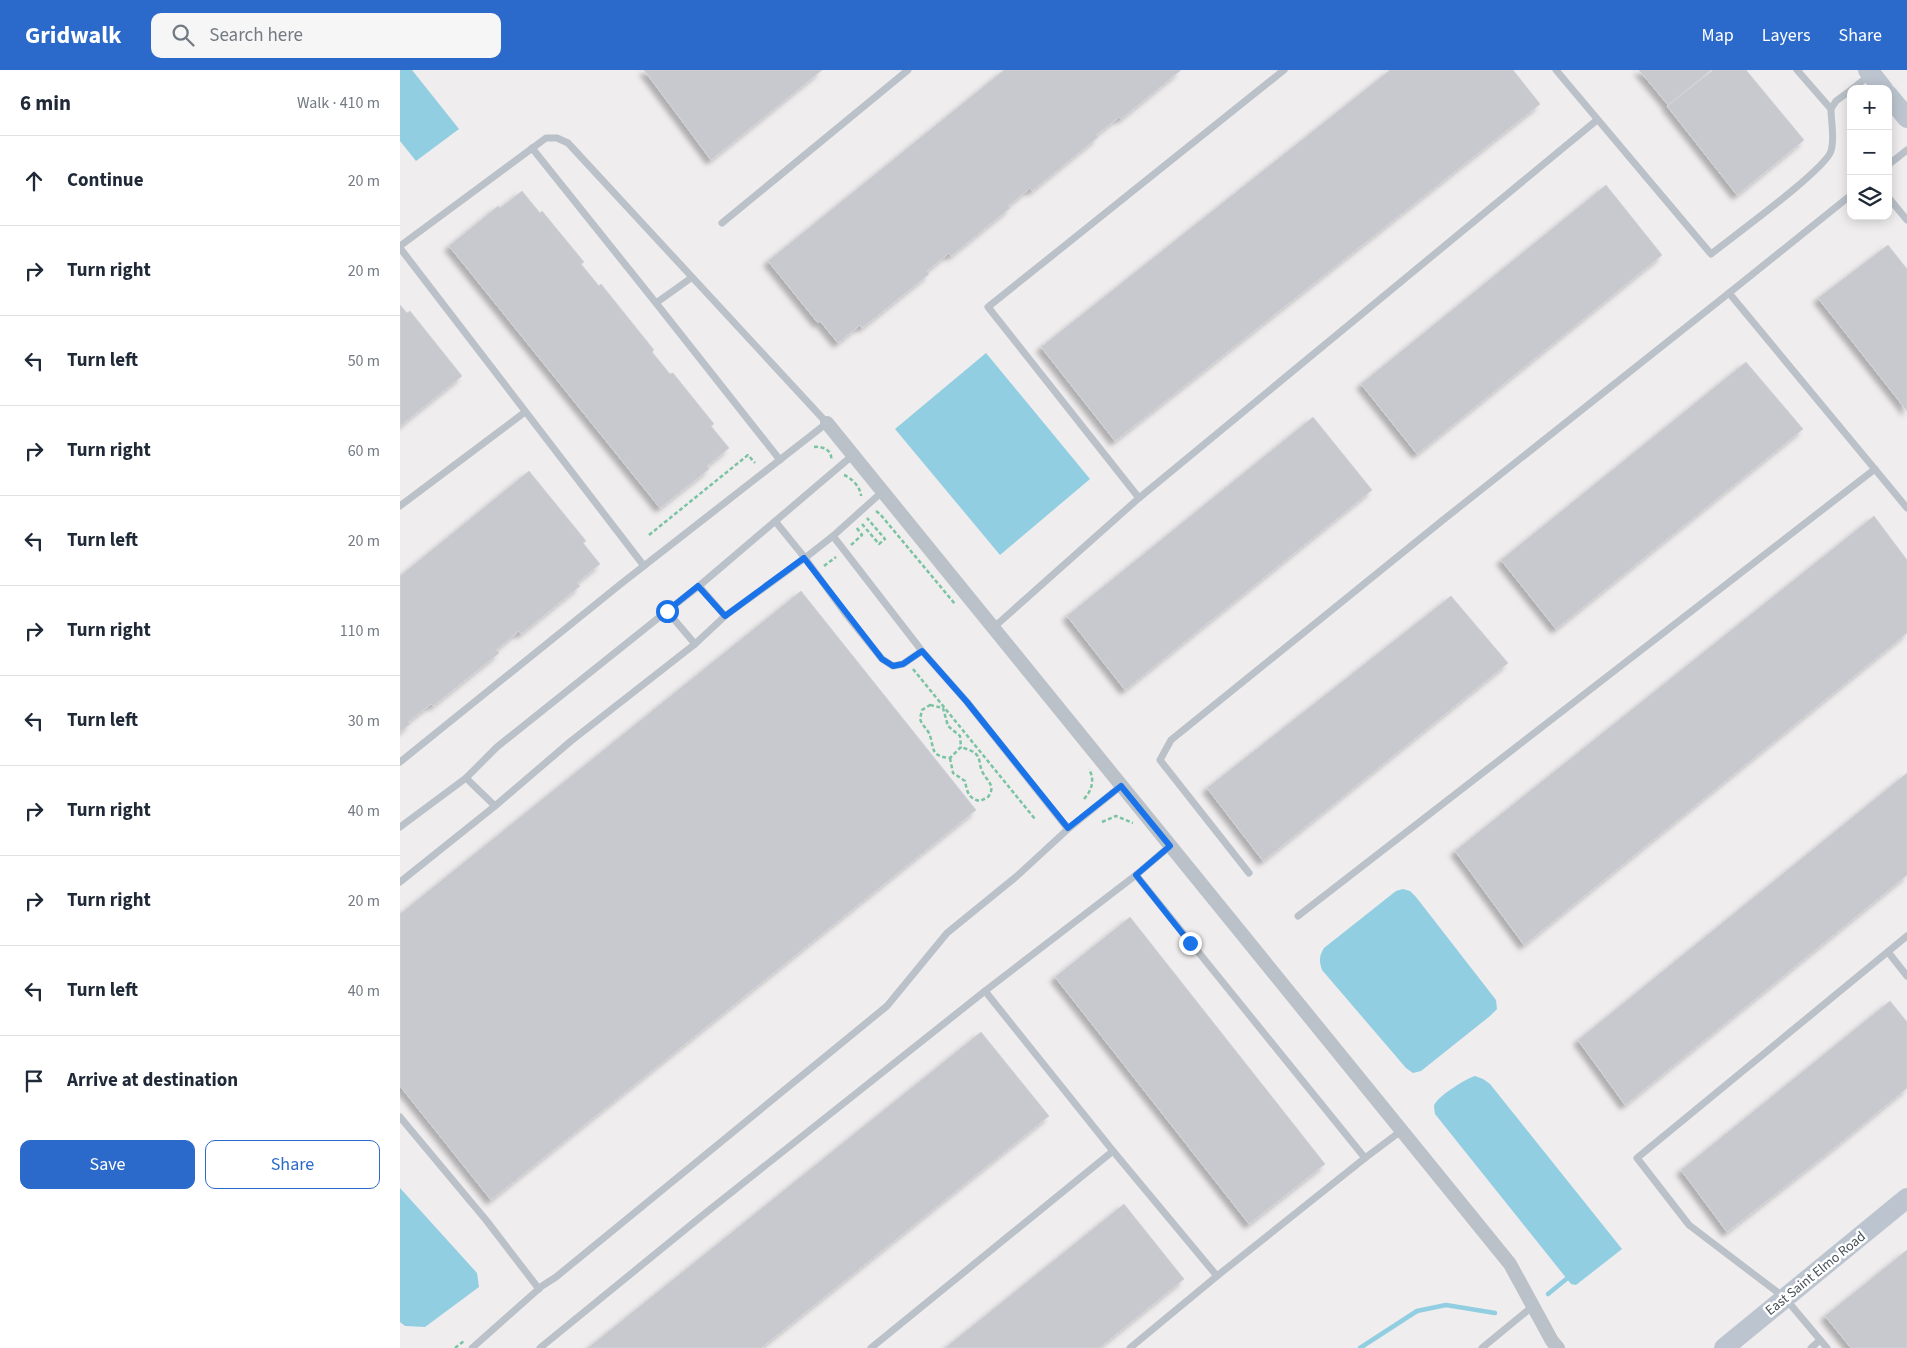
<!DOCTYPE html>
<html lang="en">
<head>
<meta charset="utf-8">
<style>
  :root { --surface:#fff; --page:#f6f6f7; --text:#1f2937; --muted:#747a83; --line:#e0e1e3; --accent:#2b6acb }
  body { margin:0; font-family:"Source Sans 3",sans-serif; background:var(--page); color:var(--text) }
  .controls { position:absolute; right:15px; top:15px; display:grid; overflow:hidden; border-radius:10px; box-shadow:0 2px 12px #0003 }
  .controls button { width:45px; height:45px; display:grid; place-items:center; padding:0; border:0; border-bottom:1px solid var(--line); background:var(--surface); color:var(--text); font:25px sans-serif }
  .stop { position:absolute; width:15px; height:15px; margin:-11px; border:4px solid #1a73e8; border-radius:50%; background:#fff }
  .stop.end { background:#1a73e8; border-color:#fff; box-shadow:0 1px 5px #0008 }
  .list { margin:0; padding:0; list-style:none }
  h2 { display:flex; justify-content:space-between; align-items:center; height:65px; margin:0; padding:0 20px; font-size:21px }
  h2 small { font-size:16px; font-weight:400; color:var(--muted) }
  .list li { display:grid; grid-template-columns:32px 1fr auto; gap:15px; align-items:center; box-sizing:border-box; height:90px; padding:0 20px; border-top:1px solid var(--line) }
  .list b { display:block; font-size:19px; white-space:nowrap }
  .list em { font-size:16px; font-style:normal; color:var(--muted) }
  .actions { display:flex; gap:10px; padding:15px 20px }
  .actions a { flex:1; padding:11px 0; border:1px solid var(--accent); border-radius:10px; text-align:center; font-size:18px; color:var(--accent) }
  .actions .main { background:var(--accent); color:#fff }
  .icon { flex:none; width:28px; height:28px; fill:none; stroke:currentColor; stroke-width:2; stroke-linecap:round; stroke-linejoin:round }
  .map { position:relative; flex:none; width:1507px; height:1278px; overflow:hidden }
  header { display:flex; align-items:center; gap:30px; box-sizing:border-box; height:70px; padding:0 25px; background:var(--accent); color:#fff }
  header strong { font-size:24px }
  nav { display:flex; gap:28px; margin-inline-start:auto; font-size:18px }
  .search { width:350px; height:45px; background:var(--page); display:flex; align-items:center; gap:12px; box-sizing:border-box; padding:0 18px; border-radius:10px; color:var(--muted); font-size:19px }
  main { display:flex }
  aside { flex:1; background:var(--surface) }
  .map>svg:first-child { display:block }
  .water { fill:#91cee2 }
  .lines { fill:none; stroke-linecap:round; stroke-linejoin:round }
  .stream { stroke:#91cee2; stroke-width:4.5 }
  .building { fill:#c7c9cf; stroke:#d2d3d8; filter:url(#shadow) }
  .path { stroke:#7bc4a3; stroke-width:2.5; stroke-dasharray:4 2.5; stroke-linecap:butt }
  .lane { stroke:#bac1c8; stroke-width:7 }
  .street { stroke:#bac1c8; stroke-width:14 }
  .secondary { stroke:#bcc5cf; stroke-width:20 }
  .route { stroke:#1a73e8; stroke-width:6 }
  .labels { text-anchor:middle; stroke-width:5; stroke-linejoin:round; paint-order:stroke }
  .street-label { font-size:14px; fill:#475058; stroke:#fff }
</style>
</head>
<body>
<header>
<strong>Gridwalk</strong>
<div class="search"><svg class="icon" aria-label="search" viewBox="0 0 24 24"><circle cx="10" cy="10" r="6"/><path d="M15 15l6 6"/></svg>Search here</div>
<nav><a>Map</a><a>Layers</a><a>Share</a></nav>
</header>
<main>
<aside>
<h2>6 min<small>Walk · 410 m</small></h2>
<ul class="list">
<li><svg class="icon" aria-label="ahead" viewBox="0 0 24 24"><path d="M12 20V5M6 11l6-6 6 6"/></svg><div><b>Continue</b></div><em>20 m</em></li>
<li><svg class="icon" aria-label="right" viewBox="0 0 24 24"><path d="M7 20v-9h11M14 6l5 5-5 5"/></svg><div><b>Turn right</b></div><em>20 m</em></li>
<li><svg class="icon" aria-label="left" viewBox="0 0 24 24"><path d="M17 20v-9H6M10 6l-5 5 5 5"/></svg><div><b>Turn left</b></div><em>50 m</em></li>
<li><svg class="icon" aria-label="right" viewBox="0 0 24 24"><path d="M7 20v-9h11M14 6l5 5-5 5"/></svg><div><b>Turn right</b></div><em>60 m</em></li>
<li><svg class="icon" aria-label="left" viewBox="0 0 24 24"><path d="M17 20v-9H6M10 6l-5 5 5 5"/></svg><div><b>Turn left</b></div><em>20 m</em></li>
<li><svg class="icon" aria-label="right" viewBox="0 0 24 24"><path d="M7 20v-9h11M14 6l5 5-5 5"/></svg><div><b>Turn right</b></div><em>110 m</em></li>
<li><svg class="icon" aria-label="left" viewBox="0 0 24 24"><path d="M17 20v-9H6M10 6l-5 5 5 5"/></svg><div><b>Turn left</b></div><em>30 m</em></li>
<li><svg class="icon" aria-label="right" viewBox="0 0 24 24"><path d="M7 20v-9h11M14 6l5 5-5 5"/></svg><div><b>Turn right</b></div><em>40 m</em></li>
<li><svg class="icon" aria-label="right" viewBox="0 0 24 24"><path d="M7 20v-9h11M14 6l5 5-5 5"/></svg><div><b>Turn right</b></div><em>20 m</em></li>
<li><svg class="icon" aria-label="left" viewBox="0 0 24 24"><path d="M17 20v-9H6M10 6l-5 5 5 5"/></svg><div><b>Turn left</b></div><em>40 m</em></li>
<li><svg class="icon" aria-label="arrive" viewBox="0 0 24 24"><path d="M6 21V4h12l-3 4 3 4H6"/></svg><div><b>Arrive at destination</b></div></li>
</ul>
<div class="actions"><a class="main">Save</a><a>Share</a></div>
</aside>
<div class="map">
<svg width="1507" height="1278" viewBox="0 0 1507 1278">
  <defs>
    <filter id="shadow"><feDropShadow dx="-4.5" dy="4.5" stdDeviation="2.5" flood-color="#0004"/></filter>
  </defs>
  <rect width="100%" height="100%" fill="#efeded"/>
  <g class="water">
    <polygon points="0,0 12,0 59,59 16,91 0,71"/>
    <polygon points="586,283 690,409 600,485 495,359"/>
    <path d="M1003 819 1010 821 1016 827 1096 930 1097 939 1090 946 1021 1001 1013 1003 1006 998 922 900C919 891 919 886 924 878L996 821Z"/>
    <path d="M1075 1006 1083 1009 1090 1014 1222 1179 1176 1215 1171 1214 1035 1044C1035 1043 1034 1037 1034 1036 1036 1027 1067 1008 1075 1006Z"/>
    <polygon points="0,1118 77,1203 79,1217 25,1257 5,1256 0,1252"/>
  </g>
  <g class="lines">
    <g class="stream">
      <polyline points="1148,1224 1170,1206"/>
      <polyline points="960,1278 1017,1241 1046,1235 1095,1243"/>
    </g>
  </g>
  <g class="building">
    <polygon points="244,0 422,0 311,90"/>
    <polygon points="604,0 781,0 721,49 719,47 696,65 698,67 632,121 630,118 608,136 610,138 551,186 549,183 527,201 529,204 462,258 460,255 438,273 420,251 418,253 368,191"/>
    <polygon points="990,0 1113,0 1140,34 715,371 641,277"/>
    <polygon points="1239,0 1311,0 1268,35"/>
    <polygon points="1313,0 1346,0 1404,70 1337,125 1267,36"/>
    <polygon points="1206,115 1262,185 1017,384 961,314"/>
    <polygon points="122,121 140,143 142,141 184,192 181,194 199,216 201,214 254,280 252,282 270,304 273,303 314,354 311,356 329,378 307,396 309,399 260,438 49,176 98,136 100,138"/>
    <polygon points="1488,175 1507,199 1507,341 1418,228"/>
    <polygon points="0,235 7,243 10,241 62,306 0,356"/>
    <polygon points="1346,292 1403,359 1156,559 1101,490"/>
    <polygon points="913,347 972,420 725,620 667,546"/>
    <polygon points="129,401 186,471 183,473 200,494 177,513 180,516 121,564 119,561 96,580 99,583 33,636 31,634 8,652 10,654 0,662 0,506"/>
    <polygon points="1474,446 1507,490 1507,563 1124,875 1055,781"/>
    <polygon points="401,521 576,740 91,1130 0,1016 0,844"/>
    <polygon points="1051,526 1108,593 863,791 807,718"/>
    <polygon points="1507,703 1507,805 1225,1035 1178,970"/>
    <polygon points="730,847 925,1094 849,1154 655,907"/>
    <polygon points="1490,931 1507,952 1507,1018 1434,1078 1327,1162 1281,1100"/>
    <polygon points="581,962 649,1046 361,1278 188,1278"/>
    <polygon points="724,1134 784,1209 699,1278 545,1278"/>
    <polygon points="1507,1180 1507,1278 1451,1278 1425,1246"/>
  </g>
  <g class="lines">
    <g class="path">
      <path d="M414 377C423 376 433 380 431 391"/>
      <path d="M444 405C452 408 461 418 461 426"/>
      <polyline points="476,441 480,444 555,534"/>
      <polyline points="462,454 479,474 485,469 467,448"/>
      <polyline points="249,465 348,385 355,393"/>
      <polyline points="451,475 462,465 456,457"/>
      <polyline points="424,496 436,487"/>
      <polyline points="513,599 635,749"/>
      <path d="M530 635 543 638 548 656 560 666 561 677 550 688C529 686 535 678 529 663 526 658 522 655 520 649L522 640Z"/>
      <path d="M550 688 553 703 565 711C567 721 568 729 580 731L588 727C596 716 588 712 583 703 579 697 581 689 576 684 572 680 566 679 561 677"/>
      <path d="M684 729C692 720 695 710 689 699"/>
      <polyline points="702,752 716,746 733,753"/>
      <polyline points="55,1278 64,1271"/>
    </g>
    <g class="lane">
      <path d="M1156 0 1311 184C1332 167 1425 100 1431 81 1435 68 1431 52 1431 39L1436 31 1451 20"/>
      <polyline points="1397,0 1431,39"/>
      <polyline points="1452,19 1470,5"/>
      <polyline points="132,78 256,233"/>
      <polyline points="1488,95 1507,80"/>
      <polyline points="1451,125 1329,223 1507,438"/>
      <polyline points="1488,127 1507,150"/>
      <polyline points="322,153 508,0"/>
      <polyline points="0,176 146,68 157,68 168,73 427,353 222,513 0,692"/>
      <polyline points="0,178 244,496"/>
      <polyline points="291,208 256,233 380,390"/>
      <polyline points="739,428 588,237 884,0"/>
      <polyline points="0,436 125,342"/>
      <polyline points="375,451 405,488 325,546 299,516 453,385"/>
      <polyline points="433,466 482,422"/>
      <polyline points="299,516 267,541 295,574 325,546"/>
      <polyline points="267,541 97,677 66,708 95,736 171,671 295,574"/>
      <polyline points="593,558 739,428 1197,50"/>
      <polyline points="522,581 503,594 493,596 482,589 445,543 405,488 433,466 522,581 567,632 668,759"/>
      <polyline points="0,757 66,708"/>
      <polyline points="770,776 736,805 965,1088 1001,1061"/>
      <polyline points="849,803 760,690 771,670 1043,450 1329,223"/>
      <polyline points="736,805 585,921 713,1081 817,1206 965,1088"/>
      <polyline points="0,812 95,736"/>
      <polyline points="898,846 1475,399"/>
      <polyline points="1488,882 1507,906"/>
      <polyline points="0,1047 86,1150 139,1219"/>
      <polyline points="72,1278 142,1216 156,1207 487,936 547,863 617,806 668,759 721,716"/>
      <polyline points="140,1278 303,1145 585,921"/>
      <polyline points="471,1278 713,1081"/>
      <polyline points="730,1278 817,1206"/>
      <polyline points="1082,1278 1133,1236"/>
      <polyline points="1411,1278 1420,1270"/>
      <polyline points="1427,1278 1385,1228 1289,1155 1237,1088 1507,866"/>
    </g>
    <polyline class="street" points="427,353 1110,1194 1152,1271 1158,1278"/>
    <g class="secondary">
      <polyline points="1468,0 1483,19"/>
      <polyline points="1488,25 1507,48"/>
      <polyline points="1324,1278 1507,1128"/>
    </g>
  </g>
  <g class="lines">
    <polyline class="route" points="267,541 298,516 325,546 404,488 482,589 493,596 503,594 522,581 567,632 668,758 721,716 770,776 736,805 790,873"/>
  </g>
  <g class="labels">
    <g class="street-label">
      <text transform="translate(1415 1203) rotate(-39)" y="5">East Saint Elmo Road</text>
    </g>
  </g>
</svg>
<div class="controls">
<button>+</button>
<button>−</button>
<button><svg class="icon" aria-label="layers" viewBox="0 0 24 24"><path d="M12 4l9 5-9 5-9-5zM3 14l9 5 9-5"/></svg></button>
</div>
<div class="stop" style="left:267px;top:541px"></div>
<div class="stop end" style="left:790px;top:873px"></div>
</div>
</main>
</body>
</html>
